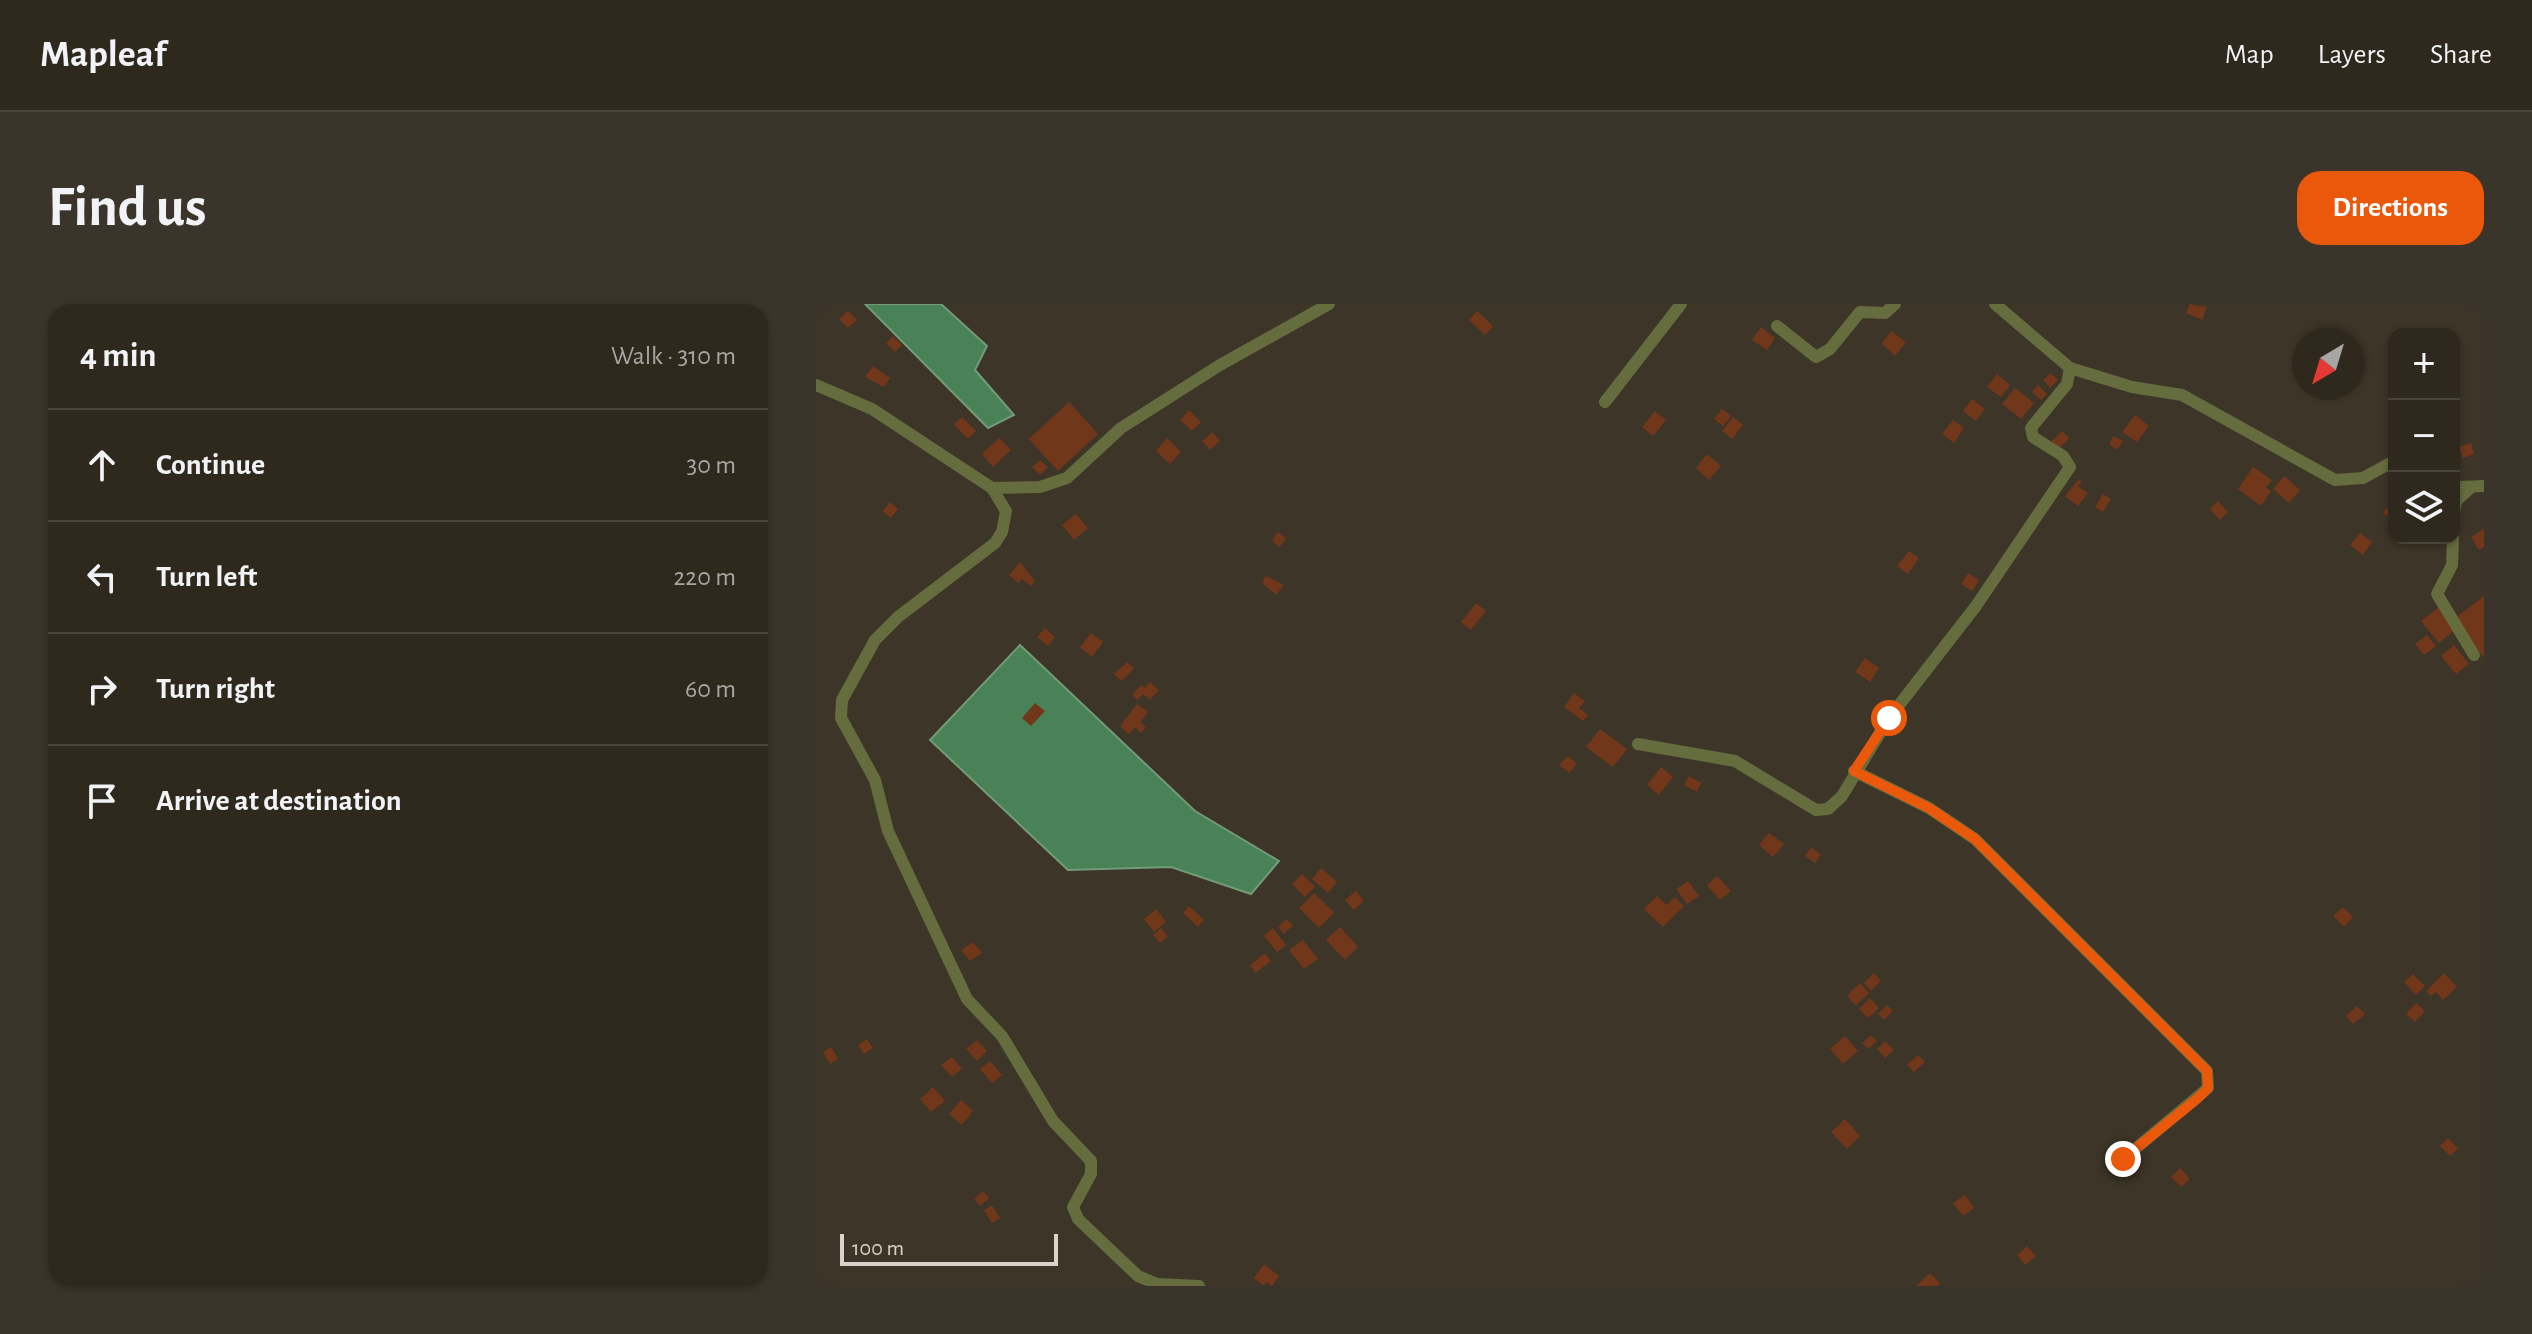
<!DOCTYPE html>
<html lang="en">
<head>
<meta charset="utf-8">
<style>
  :root { --surface:#2e281d; --page:#3a342a; --text:#f1f3f6; --muted:#a7a6a4; --line:#49443b; --accent:#ea580c }
  body { margin:0; font-family:"Alegreya Sans",sans-serif; background:var(--page); color:var(--text) }
  .controls { position:absolute; right:24px; top:24px; display:grid; overflow:hidden; border-radius:16px; box-shadow:0 2px 6px #0004 }
  .controls button { width:72px; height:72px; display:grid; place-items:center; padding:0; border:0; border-bottom:2px solid var(--line); background:var(--surface); color:var(--text); font:40px sans-serif }
  .compass { position:absolute; left:1476px; top:24px; width:72px; height:72px; border-radius:50%; background:var(--surface); box-shadow:0 2px 6px #0004; rotate:218deg }
  .scale { position:absolute; left:24px; bottom:20px; width:218px; box-sizing:border-box; padding-left:8px; border:4px solid #d8d3cb; border-top:0; font-size:22px; line-height:28px; white-space:nowrap; color:#d8d3cb; -webkit-text-stroke:6px #3d3527; paint-order:stroke }
  .stop { position:absolute; width:24px; height:24px; margin:-18px; border:6px solid #ea580c; border-radius:50%; background:#fff }
  .stop.end { background:#ea580c; border-color:#fff; box-shadow:0 2px 8px #0008 }
  .list { margin:0; padding:0; list-style:none }
  h2 { display:flex; justify-content:space-between; align-items:center; height:104px; margin:0; padding:0 32px; font-size:34px }
  h2 small { font-size:26px; font-weight:400; color:var(--muted) }
  .list li { display:grid; grid-template-columns:52px 1fr auto; gap:24px; align-items:center; box-sizing:border-box; height:112px; padding:0 32px; border-top:2px solid var(--line) }
  .list b { display:block; font-size:30px; white-space:nowrap }
  .list em { font-size:26px; font-style:normal; color:var(--muted) }
  .icon { flex:none; width:44px; height:44px; fill:none; stroke:currentColor; stroke-width:2; stroke-linecap:round; stroke-linejoin:round }
  .map { position:relative; flex:none; width:1668px; height:982px; overflow:hidden; border-radius:24px }
  header { display:flex; align-items:center; gap:48px; box-sizing:border-box; height:112px; padding:0 40px; background:var(--surface); border-bottom:2px solid var(--line) }
  header strong { font-size:38px }
  nav { display:flex; gap:44px; margin-inline-start:auto; font-size:28px }
  .intro { display:flex; align-items:center; justify-content:space-between; box-sizing:border-box; height:192px; padding:0 48px }
  h1 { margin:0; font-size:56px }
  .button { padding:20px 36px; border-radius:24px; background:var(--accent); color:#fff; font-size:28px; font-weight:700 }
  main { display:flex; gap:48px; padding:0 48px }
  aside { flex:1; background:var(--surface); border-radius:24px; box-shadow:0 2px 6px #0004 }
  .map>svg:first-child { display:block }
  .water { fill:#488256; stroke:#739a79; stroke-width:2 }
  .building { fill:#71371a }
  .lines { fill:none; stroke-linecap:round; stroke-linejoin:round }
  .street { stroke:#656c3d; stroke-width:12 }
  .route { stroke:#ea580c; stroke-width:10 }
</style>
</head>
<body>
<header>
<strong>Mapleaf</strong>
<nav><a>Map</a><a>Layers</a><a>Share</a></nav>
</header>
<div class="intro"><h1>Find us</h1><a class="button">Directions</a></div>
<main>
<aside>
<h2>4 min<small>Walk · 310 m</small></h2>
<ul class="list">
<li><svg class="icon" aria-label="ahead" viewBox="0 0 24 24"><path d="M12 20V5M6 11l6-6 6 6"/></svg><div><b>Continue</b></div><em>30 m</em></li>
<li><svg class="icon" aria-label="left" viewBox="0 0 24 24"><path d="M17 20v-9H6M10 6l-5 5 5 5"/></svg><div><b>Turn left</b></div><em>220 m</em></li>
<li><svg class="icon" aria-label="right" viewBox="0 0 24 24"><path d="M7 20v-9h11M14 6l5 5-5 5"/></svg><div><b>Turn right</b></div><em>60 m</em></li>
<li><svg class="icon" aria-label="arrive" viewBox="0 0 24 24"><path d="M6 21V4h12l-3 4 3 4H6"/></svg><div><b>Arrive at destination</b></div></li>
</ul>
</aside>
<div class="map">
<svg width="1668" height="982" viewBox="0 0 1668 982">
  <rect width="100%" height="100%" fill="#3d3527"/>
  <g class="water">
    <polygon points="49,0 125,0 171,42 159,66 198,111 172,124"/>
    <polygon points="204,341 379,507 463,557 435,590 355,563 252,566 114,436"/>
  </g>
  <g class="building">
    <polygon points="1374,0 1391,3 1386,16 1370,9"/>
    <polygon points="32,7 41,16 32,24 23,15"/>
    <polygon points="661,7 677,22 669,31 653,16"/>
    <polygon points="945,23 959,34 951,46 936,36"/>
    <polygon points="1075,27 1090,38 1079,52 1066,39"/>
    <polygon points="77,32 86,41 79,48 70,39"/>
    <polygon points="57,62 74,74 68,83 49,73"/>
    <polygon points="1235,69 1242,76 1234,84 1227,76"/>
    <polygon points="1181,70 1194,81 1185,93 1171,83"/>
    <polygon points="1222,81 1231,90 1225,96 1216,88"/>
    <polygon points="1199,84 1218,99 1205,115 1186,100"/>
    <polygon points="1156,95 1169,105 1160,117 1147,107"/>
    <polygon points="253,98 282,130 242,167 213,135"/>
    <polygon points="906,105 915,112 907,122 898,115"/>
    <polygon points="373,106 385,118 376,127 364,116"/>
    <polygon points="839,107 850,116 837,132 826,123"/>
    <polygon points="1319,111 1333,122 1321,138 1306,128"/>
    <polygon points="146,113 160,127 152,135 138,121"/>
    <polygon points="917,113 927,121 916,135 906,127"/>
    <polygon points="1137,116 1148,124 1138,139 1126,130"/>
    <polygon points="1246,127 1253,134 1243,145 1235,138"/>
    <polygon points="396,128 404,137 394,146 386,137"/>
    <polygon points="1298,132 1307,137 1301,146 1293,140"/>
    <polygon points="183,134 195,146 177,163 166,150"/>
    <polygon points="351,134 365,148 354,160 340,147"/>
    <polygon points="1655,139 1658,150 1647,154 1643,143"/>
    <polygon points="891,150 905,162 893,176 880,164"/>
    <polygon points="224,156 232,163 224,171 216,163"/>
    <polygon points="1437,163 1456,176 1450,184 1455,187 1445,202 1422,185"/>
    <polygon points="1468,172 1484,186 1473,199 1457,185"/>
    <polygon points="1263,175 1266,178 1262,182 1272,189 1262,202 1249,192"/>
    <polygon points="1287,190 1295,195 1287,208 1279,203"/>
    <polygon points="1402,197 1412,208 1404,216 1394,205"/>
    <polygon points="74,198 82,205 75,214 67,207"/>
    <polygon points="1576,198 1578,200 1578,217 1567,209"/>
    <polygon points="260,210 272,224 258,236 246,221"/>
    <polygon points="1668,225 1668,243 1663,246 1655,233"/>
    <polygon points="462,228 470,234 464,243 456,237"/>
    <polygon points="1544,229 1556,238 1547,251 1534,241"/>
    <polygon points="1093,247 1103,254 1092,270 1081,262"/>
    <polygon points="204,258 219,277 215,282 206,275 203,279 193,271"/>
    <polygon points="1152,269 1163,276 1156,287 1145,280"/>
    <polygon points="450,272 468,281 460,291 446,279"/>
    <polygon points="1668,292 1668,354 1638,315"/>
    <polygon points="660,299 670,307 655,326 645,318"/>
    <polygon points="1623,303 1641,324 1623,339 1605,317"/>
    <polygon points="229,324 239,333 232,342 221,333"/>
    <polygon points="275,329 287,338 276,353 264,343"/>
    <polygon points="1611,331 1620,342 1608,351 1599,340"/>
    <polygon points="1638,341 1653,360 1640,370 1625,352"/>
    <polygon points="1049,354 1063,364 1054,378 1039,368"/>
    <polygon points="311,358 318,365 305,377 298,370"/>
    <polygon points="334,378 343,386 334,396 327,390 321,396 316,391 325,381 329,384"/>
    <polygon points="758,389 769,397 763,404 772,411 767,417 748,403"/>
    <polygon points="219,399 229,407 215,422 206,414"/>
    <polygon points="321,400 332,408 324,418 330,423 325,429 319,423 313,430 304,422"/>
    <polygon points="784,425 811,445 797,463 770,443"/>
    <polygon points="752,452 761,460 753,469 743,461"/>
    <polygon points="845,463 857,473 843,491 831,481"/>
    <polygon points="873,472 885,479 881,488 868,481"/>
    <polygon points="953,529 968,540 957,553 943,541"/>
    <polygon points="995,543 1005,551 999,559 989,552"/>
    <polygon points="505,564 521,578 512,589 496,575"/>
    <polygon points="486,570 499,583 489,593 476,580"/>
    <polygon points="901,572 915,587 904,596 891,581"/>
    <polygon points="872,577 883,592 871,600 860,585"/>
    <polygon points="540,587 548,597 538,606 529,596"/>
    <polygon points="498,589 518,609 503,624 483,604"/>
    <polygon points="841,592 851,601 859,593 868,602 847,623 828,605"/>
    <polygon points="373,602 388,616 382,623 367,609"/>
    <polygon points="1527,603 1537,613 1528,623 1517,612"/>
    <polygon points="340,605 350,618 338,628 328,615"/>
    <polygon points="470,615 477,621 468,630 462,623"/>
    <polygon points="524,623 542,643 529,656 510,636"/>
    <polygon points="345,624 352,632 344,639 337,631"/>
    <polygon points="457,624 470,641 461,648 448,632"/>
    <polygon points="487,636 502,655 488,665 473,646"/>
    <polygon points="157,638 166,649 154,657 145,646"/>
    <polygon points="449,649 455,657 439,669 434,661"/>
    <polygon points="1058,669 1065,677 1055,687 1048,679"/>
    <polygon points="1628,669 1641,683 1627,696 1620,688 1615,692 1610,687"/>
    <polygon points="1597,670 1609,682 1600,691 1588,678"/>
    <polygon points="1044,679 1053,689 1040,701 1031,692"/>
    <polygon points="1054,694 1063,704 1052,714 1043,705"/>
    <polygon points="1600,699 1609,707 1599,718 1590,710"/>
    <polygon points="1071,701 1077,707 1068,716 1062,710"/>
    <polygon points="1541,702 1549,710 1537,720 1530,712"/>
    <polygon points="1055,731 1061,737 1052,745 1046,739"/>
    <polygon points="1029,732 1042,747 1027,760 1014,745"/>
    <polygon points="51,735 57,744 48,750 42,741"/>
    <polygon points="161,736 171,747 161,757 150,745"/>
    <polygon points="1069,737 1078,746 1069,754 1061,745"/>
    <polygon points="15,743 22,755 14,760 7,748"/>
    <polygon points="1102,751 1109,758 1098,768 1091,761"/>
    <polygon points="136,753 146,765 136,773 125,761"/>
    <polygon points="174,757 186,771 176,779 164,765"/>
    <polygon points="117,783 129,797 115,808 104,795"/>
    <polygon points="145,796 157,807 146,821 133,810"/>
    <polygon points="1029,815 1044,832 1031,845 1015,828"/>
    <polygon points="1632,834 1642,845 1634,852 1624,842"/>
    <polygon points="1364,864 1374,875 1365,883 1355,873"/>
    <polygon points="167,887 173,894 164,902 158,895"/>
    <polygon points="1149,891 1158,904 1147,912 1137,899"/>
    <polygon points="176,901 184,914 176,919 168,906"/>
    <polygon points="1211,942 1220,952 1209,961 1201,951"/>
    <polygon points="448,960 463,972 456,982 450,978 448,982 438,974"/>
    <polygon points="1114,969 1124,979 1122,982 1100,982"/>
  </g>
  <g class="lines">
    <g class="street">
      <polyline points="1179,0 1254,64 1316,83 1366,91 1519,176 1547,174 1578,157"/>
      <polyline points="961,22 1000,53 1014,45 1044,8 1069,9 1079,0"/>
      <polyline points="0,81 56,105 176,184 224,183 251,174 305,124 404,61 513,0"/>
      <polyline points="789,98 865,0"/>
      <polyline points="1638,180 1644,183 1668,182"/>
      <polyline points="176,184 190,207 186,228 179,239 82,313 59,336 26,396 25,414 59,476 72,527 151,695 186,732 237,817 275,857 275,870 257,903 262,915 322,972 341,980 383,982"/>
      <polyline points="1638,209 1640,197 1655,183"/>
      <polyline points="1637,234 1636,261 1621,290 1658,351"/>
      <polyline points="822,440 919,457 1000,506 1012,505 1026,492 1073,414 1160,302 1254,163 1247,152 1217,133 1215,124 1251,80 1254,64"/>
      <polyline points="1038,467 1113,504 1159,535 1391,767 1392,784 1307,855"/>
    </g>
  </g>
  <g class="lines">
    <polyline class="route" points="1073,414 1038,467 1113,504 1159,535 1391,767 1392,784 1382,794 1307,855"/>
  </g>
</svg>
<div class="controls">
<button>+</button>
<button>−</button>
<button><svg class="icon" aria-label="layers" viewBox="0 0 24 24"><path d="M12 4l9 5-9 5-9-5zM3 14l9 5 9-5"/></svg></button>
</div>
<svg class="compass" viewBox="-18 -18 36 36"><path d="M0-13l5 13h-10z" fill="#e53935"/><path d="M0 13l5-13h-10z" fill="#a7a6a4"/></svg>
<div class="scale">100 m</div>
<div class="stop" style="left:1073px;top:414px"></div>
<div class="stop end" style="left:1307px;top:855px"></div>
</div>
</main>
</body>
</html>
